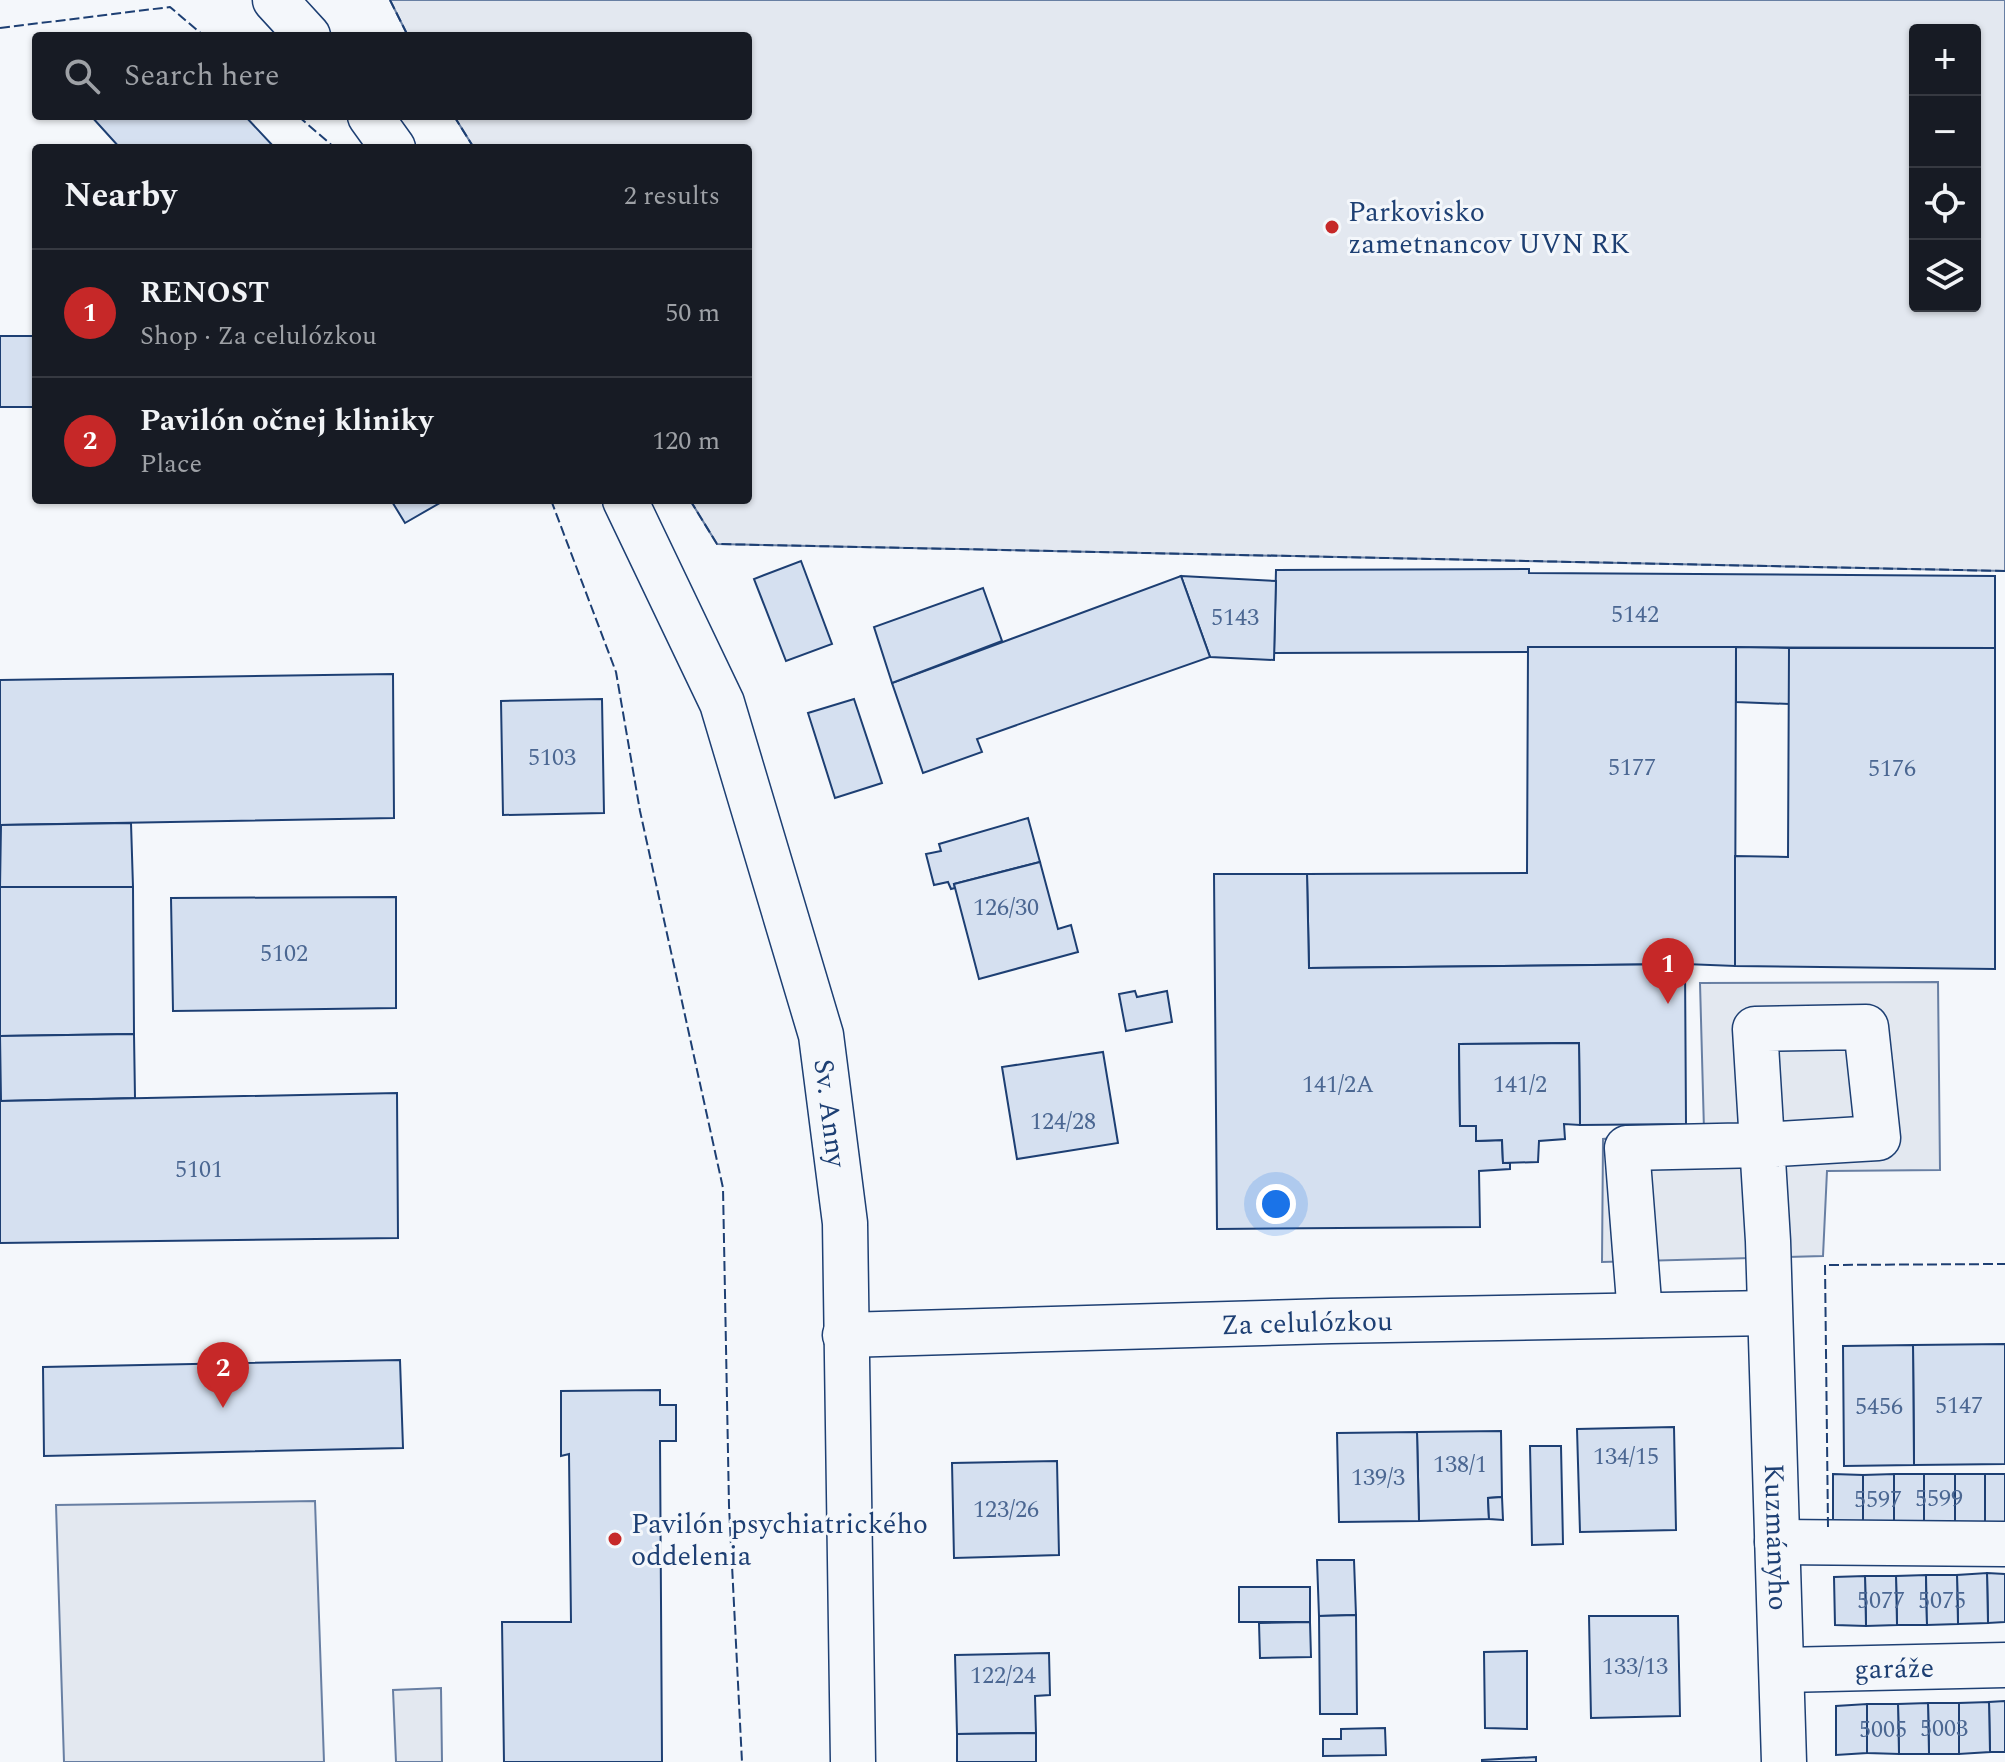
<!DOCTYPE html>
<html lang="en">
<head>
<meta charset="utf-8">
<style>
  :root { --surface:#171b24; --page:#242831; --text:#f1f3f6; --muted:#9ea1a6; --line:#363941; --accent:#c62828 }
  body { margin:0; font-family:Spectral,serif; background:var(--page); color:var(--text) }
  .controls { position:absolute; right:24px; top:24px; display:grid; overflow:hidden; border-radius:8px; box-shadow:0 2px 6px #0004 }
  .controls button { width:72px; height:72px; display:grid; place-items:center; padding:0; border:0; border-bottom:2px solid var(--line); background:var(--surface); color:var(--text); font:40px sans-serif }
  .you { position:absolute; left:1276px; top:1204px; width:28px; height:28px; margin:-20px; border:6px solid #fff; border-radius:50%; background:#1a73e8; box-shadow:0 0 0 12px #1a73e833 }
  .badge { display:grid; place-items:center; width:52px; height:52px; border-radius:50%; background:var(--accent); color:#fff; font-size:26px; font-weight:700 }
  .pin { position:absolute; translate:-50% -66px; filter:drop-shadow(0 2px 4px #0008) }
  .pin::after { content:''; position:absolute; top:42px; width:28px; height:24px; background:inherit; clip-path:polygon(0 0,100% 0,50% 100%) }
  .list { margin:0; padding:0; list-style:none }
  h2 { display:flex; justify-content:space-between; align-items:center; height:104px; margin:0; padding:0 32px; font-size:34px }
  h2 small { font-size:26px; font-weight:400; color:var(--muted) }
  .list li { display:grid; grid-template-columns:52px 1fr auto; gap:24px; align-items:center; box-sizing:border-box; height:128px; padding:0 32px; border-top:2px solid var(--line) }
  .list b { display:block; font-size:30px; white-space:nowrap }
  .list p { margin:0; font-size:26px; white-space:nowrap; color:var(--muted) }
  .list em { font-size:26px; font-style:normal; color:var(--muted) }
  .icon { flex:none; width:44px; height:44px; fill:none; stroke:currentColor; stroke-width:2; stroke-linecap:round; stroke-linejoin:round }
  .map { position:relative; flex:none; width:2005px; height:1762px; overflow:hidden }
  .search { position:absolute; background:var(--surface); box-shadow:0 2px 6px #0004; left:32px; top:32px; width:720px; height:88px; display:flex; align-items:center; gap:20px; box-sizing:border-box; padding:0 28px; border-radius:8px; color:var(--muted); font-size:30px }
  .panel { position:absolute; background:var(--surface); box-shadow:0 2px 6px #0004; left:32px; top:144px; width:720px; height:360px; border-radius:8px }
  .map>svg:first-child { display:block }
  .parking { fill:#e3e8f0; stroke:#687fa3; stroke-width:2; fill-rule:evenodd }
  .building { fill:#d5e0f0; stroke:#1d3f73; stroke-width:2 }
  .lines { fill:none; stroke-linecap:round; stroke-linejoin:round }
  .minor-casing { stroke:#1d3f73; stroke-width:47 }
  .minor { stroke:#f4f7fb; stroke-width:44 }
  .fence { stroke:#1d3f73; stroke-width:2; stroke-dasharray:10 4; stroke-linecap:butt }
  .poi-dot { fill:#c62828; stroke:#f4f7fb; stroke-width:3 }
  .labels { text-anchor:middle; stroke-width:6; stroke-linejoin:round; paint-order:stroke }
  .number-label { font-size:24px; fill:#4b6792 }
  .poi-label { font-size:28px; fill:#1d3f73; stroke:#f4f7fb; text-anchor:start }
  .street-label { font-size:28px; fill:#1d3f73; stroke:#f4f7fb }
</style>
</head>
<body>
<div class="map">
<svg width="2005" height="1762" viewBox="0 0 2005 1762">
  <rect width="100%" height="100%" fill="#f4f7fb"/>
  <g class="parking">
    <path d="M390 0H2005V571L717 544 690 500H748V148H474L454 116H748V36H408ZM1975 30V306H1915V30Z"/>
    <polygon points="1938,982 1940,1170 1827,1171 1823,1256 1602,1262 1603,1139 1704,1130 1700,983"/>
    <polygon points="315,1501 324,1762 64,1762 56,1505"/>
    <polygon points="441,1688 442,1762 396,1762 393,1690"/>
  </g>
  <g class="building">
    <polygon points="91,116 245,116 275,148 120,148"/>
    <rect x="0" y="336" width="36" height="71"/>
    <polygon points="391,500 445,500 405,523"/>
    <polygon points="801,561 832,644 786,661 754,579"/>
    <polygon points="1529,569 1529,573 1995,576 1995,648 1528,647 1528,652 1274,653 1276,570"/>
    <polygon points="1181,576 1276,581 1274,660 1210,657"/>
    <polygon points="1181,576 1210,657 977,739 982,752 923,773 892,683"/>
    <polygon points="983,588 1002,641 892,683 874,627"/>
    <polygon points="1528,647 1736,647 1735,966 1685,964 1309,968 1307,874 1527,873"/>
    <polygon points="1736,647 1789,648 1789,704 1736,702"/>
    <polygon points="1789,648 1995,648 1995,969 1735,966 1735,856 1788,857"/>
    <polygon points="393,674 394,818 0,825 0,680"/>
    <polygon points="602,699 604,813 503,815 501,701"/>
    <polygon points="854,699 882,783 835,798 808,713"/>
    <polygon points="1028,818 1040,862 954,884 955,888 951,889 948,882 934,885 926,854 941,851 939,844"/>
    <polygon points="131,823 133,887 0,887 1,825"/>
    <polygon points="1040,862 1058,929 1071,925 1078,952 979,979 954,884"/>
    <polygon points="1214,874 1307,874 1309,968 1685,964 1686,1124 1580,1125 1579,1043 1459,1044 1460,1126 1476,1126 1476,1141 1502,1140 1503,1163 1510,1163 1510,1169 1479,1171 1480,1227 1217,1229"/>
    <polygon points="0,887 133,887 134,1034 0,1036"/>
    <polygon points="396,897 396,1008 173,1011 171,898"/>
    <polygon points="1135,991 1137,997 1167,991 1172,1022 1126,1031 1119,994"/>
    <polygon points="134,1034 135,1098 1,1101 0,1036"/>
    <polygon points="1579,1043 1580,1125 1564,1124 1565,1139 1539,1141 1538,1162 1503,1163 1502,1140 1476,1141 1476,1126 1460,1126 1459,1044"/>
    <polygon points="1103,1052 1118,1143 1017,1159 1002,1067"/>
    <polygon points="397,1093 398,1238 0,1243 0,1101"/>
    <polygon points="2005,1344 2005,1464 1914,1465 1913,1345"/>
    <polygon points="1913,1345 1914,1465 1844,1466 1843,1346"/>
    <polygon points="400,1360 403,1448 44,1456 43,1367"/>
    <polygon points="660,1390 660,1405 676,1405 676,1441 660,1441 662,1762 504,1762 502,1622 571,1622 569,1454 561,1456 561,1391"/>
    <polygon points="1674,1427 1676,1530 1580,1532 1577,1429"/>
    <polygon points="1501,1431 1502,1497 1488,1498 1489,1519 1419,1521 1417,1432"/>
    <polygon points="1417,1432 1419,1521 1339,1522 1337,1433"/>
    <polygon points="1530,1446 1561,1446 1563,1544 1532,1545"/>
    <polygon points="1057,1461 1059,1555 954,1558 952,1463"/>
    <polygon points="1833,1474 1863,1475 1863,1523 1833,1524"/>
    <polygon points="1894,1474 1894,1523 1863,1523 1863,1475"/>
    <rect x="1894" y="1474" width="30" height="49"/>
    <rect x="1924" y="1474" width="31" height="49"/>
    <rect x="1955" y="1474" width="30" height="49"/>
    <rect x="1985" y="1474" width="20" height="49"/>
    <polygon points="1502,1497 1503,1520 1489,1519 1488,1498"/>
    <polygon points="1317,1560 1354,1560 1356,1615 1319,1616"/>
    <polygon points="1987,1573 2005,1574 2005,1622 1988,1623"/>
    <polygon points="1987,1573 1988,1623 1958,1624 1957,1575"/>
    <polygon points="1926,1575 1927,1625 1897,1625 1896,1576"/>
    <polygon points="1926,1575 1957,1575 1958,1624 1927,1625"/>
    <polygon points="1865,1576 1896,1576 1897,1625 1866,1626"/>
    <polygon points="1865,1576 1866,1626 1835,1625 1834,1577"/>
    <rect x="1239" y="1587" width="71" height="35"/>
    <polygon points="1356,1615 1357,1714 1320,1714 1319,1616"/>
    <polygon points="1589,1616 1678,1616 1680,1716 1591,1718"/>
    <polygon points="1310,1622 1311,1657 1260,1658 1259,1623"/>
    <polygon points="1527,1651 1527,1729 1485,1728 1484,1652"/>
    <polygon points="1049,1653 1050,1695 1035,1696 1036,1733 957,1734 955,1655"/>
    <polygon points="2005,1701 2005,1752 1990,1752 1989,1702"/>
    <polygon points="1989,1702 1990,1752 1959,1754 1959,1703"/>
    <polygon points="1928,1703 1959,1703 1959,1754 1929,1754"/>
    <polygon points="1928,1703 1929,1754 1899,1754 1898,1704"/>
    <polygon points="1867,1704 1867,1753 1836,1755 1836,1706"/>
    <polygon points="1867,1704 1898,1704 1899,1754 1867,1753"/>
    <polygon points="1385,1728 1386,1755 1323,1756 1323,1739 1341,1739 1341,1729"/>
    <polygon points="1036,1733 1036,1762 957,1762 957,1734"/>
    <polygon points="1536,1757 1536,1762 1482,1762 1482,1760"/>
  </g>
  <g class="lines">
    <g class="minor-casing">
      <g id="minor">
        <polyline points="275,0 308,36"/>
        <polyline points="370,116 393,148"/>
        <path id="s1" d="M625 500 722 703 821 1035 845 1223 853 1762"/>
        <path id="s2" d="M1640 1315 1627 1148 1762 1145 1878 1138 1866 1027 1755 1029 1768 1241 1784 1762"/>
        <path id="s3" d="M845 1335 1331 1321 1769 1313"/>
        <polyline points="1777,1542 2003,1544"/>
        <path id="s4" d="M1782 1670 2005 1665"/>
      </g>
    </g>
    <use href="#minor" class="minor"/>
    <g class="fence">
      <polyline points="390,0 408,36"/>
      <polyline points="0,28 170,7 204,36"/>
      <polyline points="298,116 335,148"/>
      <polyline points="454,116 474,148"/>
      <polyline points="551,500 616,672 640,811 723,1188 729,1506 742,1762"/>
      <polyline points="690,500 717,544 2005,571"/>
      <polyline points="1828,1527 1825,1265 2005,1264"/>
    </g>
  </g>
  <g class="poi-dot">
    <circle cx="1332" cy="227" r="8"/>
    <circle cx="615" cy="1539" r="8"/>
  </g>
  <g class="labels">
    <g class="number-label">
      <text x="1635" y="622">5142</text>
      <text x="1235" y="625">5143</text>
      <text x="552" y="765">5103</text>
      <text x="1632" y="775">5177</text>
      <text x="1892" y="776">5176</text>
      <text x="1006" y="915">126/30</text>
      <text x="284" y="961">5102</text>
      <text x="1338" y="1092">141/2A</text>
      <text x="1520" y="1092">141/2</text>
      <text x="1063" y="1129">124/28</text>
      <text x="199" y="1177">5101</text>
      <text x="1959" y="1413">5147</text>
      <text x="1879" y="1414">5456</text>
      <text x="1626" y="1464">134/15</text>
      <text x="1460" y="1472">138/1</text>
      <text x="1378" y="1485">139/3</text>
      <text x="1939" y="1506">5599</text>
      <text x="1878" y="1507">5597</text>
      <text x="1006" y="1517">123/26</text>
      <text x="1881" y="1608">5077</text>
      <text x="1942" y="1608">5075</text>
      <text x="1635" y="1674">133/13</text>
      <text x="1003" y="1683">122/24</text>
      <text x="1944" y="1736">5003</text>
      <text x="1883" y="1737">5005</text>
    </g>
    <g class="poi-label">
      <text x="1348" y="221">Parkovisko<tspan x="1348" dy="32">zametnancov UVN RK</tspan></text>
      <text x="631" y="1533">Pavilón psychiatrického<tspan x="631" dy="32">oddelenia</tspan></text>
    </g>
    <g class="street-label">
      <text dy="10" stroke="none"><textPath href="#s1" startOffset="650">Sv. Anny</textPath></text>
      <text dy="10" stroke="none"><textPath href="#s3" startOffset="462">Za celulózkou</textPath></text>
      <text dy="10" stroke="none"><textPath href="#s2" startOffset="1150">Kuzmányho</textPath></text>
      <text dy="10" stroke="none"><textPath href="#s4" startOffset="112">garáže</textPath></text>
    </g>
  </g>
</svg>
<div class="controls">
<button>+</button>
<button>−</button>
<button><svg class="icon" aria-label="locate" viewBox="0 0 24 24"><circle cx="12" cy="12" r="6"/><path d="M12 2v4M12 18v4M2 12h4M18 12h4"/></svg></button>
<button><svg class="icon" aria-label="layers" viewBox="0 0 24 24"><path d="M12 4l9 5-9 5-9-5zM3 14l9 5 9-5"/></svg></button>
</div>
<div class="you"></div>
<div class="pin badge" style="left:1668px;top:1004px">1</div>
<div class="pin badge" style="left:223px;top:1408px">2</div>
<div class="search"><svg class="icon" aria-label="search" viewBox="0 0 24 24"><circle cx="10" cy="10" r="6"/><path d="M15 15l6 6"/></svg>Search here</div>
<section class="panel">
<h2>Nearby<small>2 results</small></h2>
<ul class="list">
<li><span class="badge">1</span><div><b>RENOST</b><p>Shop · Za celulózkou</p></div><em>50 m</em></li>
<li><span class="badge">2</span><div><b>Pavilón očnej kliniky</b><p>Place</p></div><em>120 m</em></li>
</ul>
</section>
</div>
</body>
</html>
